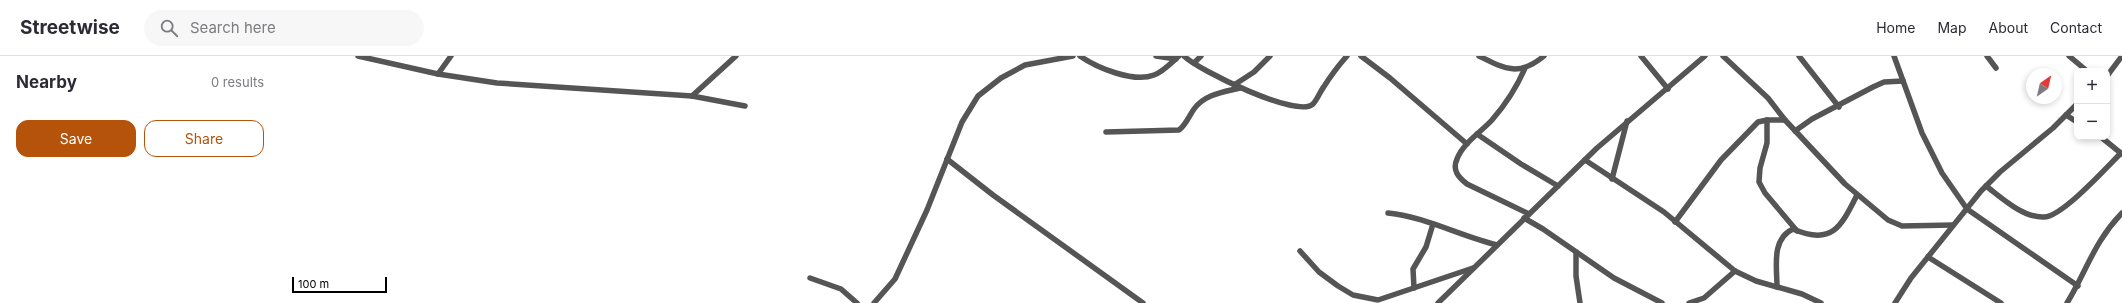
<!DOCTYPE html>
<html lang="en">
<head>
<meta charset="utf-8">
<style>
  :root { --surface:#fff; --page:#f7f7f7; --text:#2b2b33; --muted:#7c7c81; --line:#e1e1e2; --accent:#b45309 }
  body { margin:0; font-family:Inter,sans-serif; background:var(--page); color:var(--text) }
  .controls { position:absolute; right:12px; top:12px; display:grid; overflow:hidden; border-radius:8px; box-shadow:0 2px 6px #0003 }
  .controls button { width:36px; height:36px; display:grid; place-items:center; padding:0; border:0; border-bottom:1px solid var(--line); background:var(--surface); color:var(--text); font:20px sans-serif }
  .compass { position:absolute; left:1746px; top:12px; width:36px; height:36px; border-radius:50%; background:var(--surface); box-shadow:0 2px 6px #0003; rotate:34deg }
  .scale { position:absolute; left:12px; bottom:10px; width:95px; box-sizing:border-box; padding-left:4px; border:2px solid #000; border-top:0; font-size:11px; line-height:14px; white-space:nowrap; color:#000; -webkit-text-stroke:3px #fff; paint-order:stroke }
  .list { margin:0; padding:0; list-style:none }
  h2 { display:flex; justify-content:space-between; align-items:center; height:52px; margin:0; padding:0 16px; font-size:17px }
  h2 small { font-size:13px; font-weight:400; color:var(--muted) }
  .actions { display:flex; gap:8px; padding:12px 16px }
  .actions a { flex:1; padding:9px 0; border:1px solid var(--accent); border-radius:12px; text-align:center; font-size:14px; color:var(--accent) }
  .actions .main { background:var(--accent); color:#fff }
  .icon { flex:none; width:22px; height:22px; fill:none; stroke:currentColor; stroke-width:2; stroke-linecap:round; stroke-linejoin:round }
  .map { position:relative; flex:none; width:1842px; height:247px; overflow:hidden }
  header { display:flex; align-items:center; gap:24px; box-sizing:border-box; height:56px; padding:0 20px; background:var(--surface); border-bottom:1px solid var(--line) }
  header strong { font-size:19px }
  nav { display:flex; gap:22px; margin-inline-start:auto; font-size:14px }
  .search { width:280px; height:36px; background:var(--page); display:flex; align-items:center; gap:10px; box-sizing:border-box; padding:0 14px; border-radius:22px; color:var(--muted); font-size:15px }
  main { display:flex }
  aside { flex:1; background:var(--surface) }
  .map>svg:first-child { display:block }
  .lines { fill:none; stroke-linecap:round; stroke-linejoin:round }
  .minor { stroke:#555; stroke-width:5.5 }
</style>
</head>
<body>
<header>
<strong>Streetwise</strong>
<div class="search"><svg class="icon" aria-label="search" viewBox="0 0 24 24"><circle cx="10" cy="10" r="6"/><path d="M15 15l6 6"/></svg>Search here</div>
<nav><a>Home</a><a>Map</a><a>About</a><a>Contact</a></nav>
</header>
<main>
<aside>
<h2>Nearby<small>0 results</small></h2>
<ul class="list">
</ul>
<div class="actions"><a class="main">Save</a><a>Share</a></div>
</aside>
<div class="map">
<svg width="1842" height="247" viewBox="0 0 1842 247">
  <rect width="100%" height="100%" fill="#fff"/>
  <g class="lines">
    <g class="minor">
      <polyline points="78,0 158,18 217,27 412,40 465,50"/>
      <path d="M800 0C817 12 854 27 874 19 883 16 892 6 899 0"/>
      <polyline points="876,0 896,3"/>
      <path d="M904 0C918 14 1018 63 1033 48 1037 44 1040 36 1043 32 1050 21 1058 10 1067 0"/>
      <polyline points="1081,0 1110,22 1187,88"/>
      <path d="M1199 0C1225 13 1239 21 1264 0"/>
      <polyline points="1361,0 1388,33"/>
      <polyline points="1443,0 1488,42 1505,64 1565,128 1608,164 1622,170 1673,169"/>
      <polyline points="1519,0 1559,51"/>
      <polyline points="1614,0 1642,77 1662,117 1687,153 1798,230"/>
      <polyline points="1707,0 1716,12"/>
      <polyline points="1789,0 1807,15"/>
      <polyline points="914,7 921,0"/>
      <path d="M1245 12C1237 31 1225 49 1212 64 1201 76 1183 87 1177 103 1172 114 1178 121 1187 128L1249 158"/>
      <polyline points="158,18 171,0"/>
      <polyline points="1827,20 1842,0"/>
      <polyline points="954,29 974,16 990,0"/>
      <polyline points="412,40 456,0"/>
      <polyline points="1786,59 1797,66"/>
      <polyline points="1487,64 1487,87 1480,112 1479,126 1485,137 1517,175"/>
      <polyline points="1515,75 1532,63 1593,31 1604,26 1623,25"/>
      <path d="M826 76 899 74C906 69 909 60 914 53 925 38 944 36 960 32"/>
      <polyline points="1197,78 1241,108 1278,130"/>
      <polyline points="1821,81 1842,98"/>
      <polyline points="667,103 713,139 863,247"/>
      <polyline points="1305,104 1384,156 1455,215 1476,225 1522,238 1541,247"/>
      <polyline points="1332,123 1347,65"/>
      <path d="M1706 130C1722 142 1743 162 1764 161 1782 161 1828 110 1841 97"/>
      <path d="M1108 157C1146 161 1180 180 1217 189"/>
      <polyline points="1244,162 1263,173 1334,222 1382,247"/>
      <polyline points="1395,166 1441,104 1478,66 1487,64 1505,64"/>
      <polyline points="1020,195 1039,216 1058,230 1073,239 1098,244 1193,212"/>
      <polyline points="1296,196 1296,220 1300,247"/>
      <polyline points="1648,201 1721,247"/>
      <polyline points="530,222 561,233 577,247"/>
      <path d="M1497 231C1497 211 1491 183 1513 173 1552 190 1561 171 1577 139"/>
      <polyline points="1134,232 1133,213 1146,191 1153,168"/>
      <polyline points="594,247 615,223 647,154 682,66 698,40 721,22 745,9 793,0"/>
      <polyline points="1158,247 1317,92 1425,0"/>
      <polyline points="1409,247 1424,242 1455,215"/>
      <polyline points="1615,247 1631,222 1701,135 1720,116 1773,72 1797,48"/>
      <path d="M1787 247C1807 214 1814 186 1842 157"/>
    </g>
  </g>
</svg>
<div class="controls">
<button>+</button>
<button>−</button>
</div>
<svg class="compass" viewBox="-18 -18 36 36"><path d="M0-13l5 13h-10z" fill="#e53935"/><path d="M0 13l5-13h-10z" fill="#7c7c81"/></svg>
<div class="scale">100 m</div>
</div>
</main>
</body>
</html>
